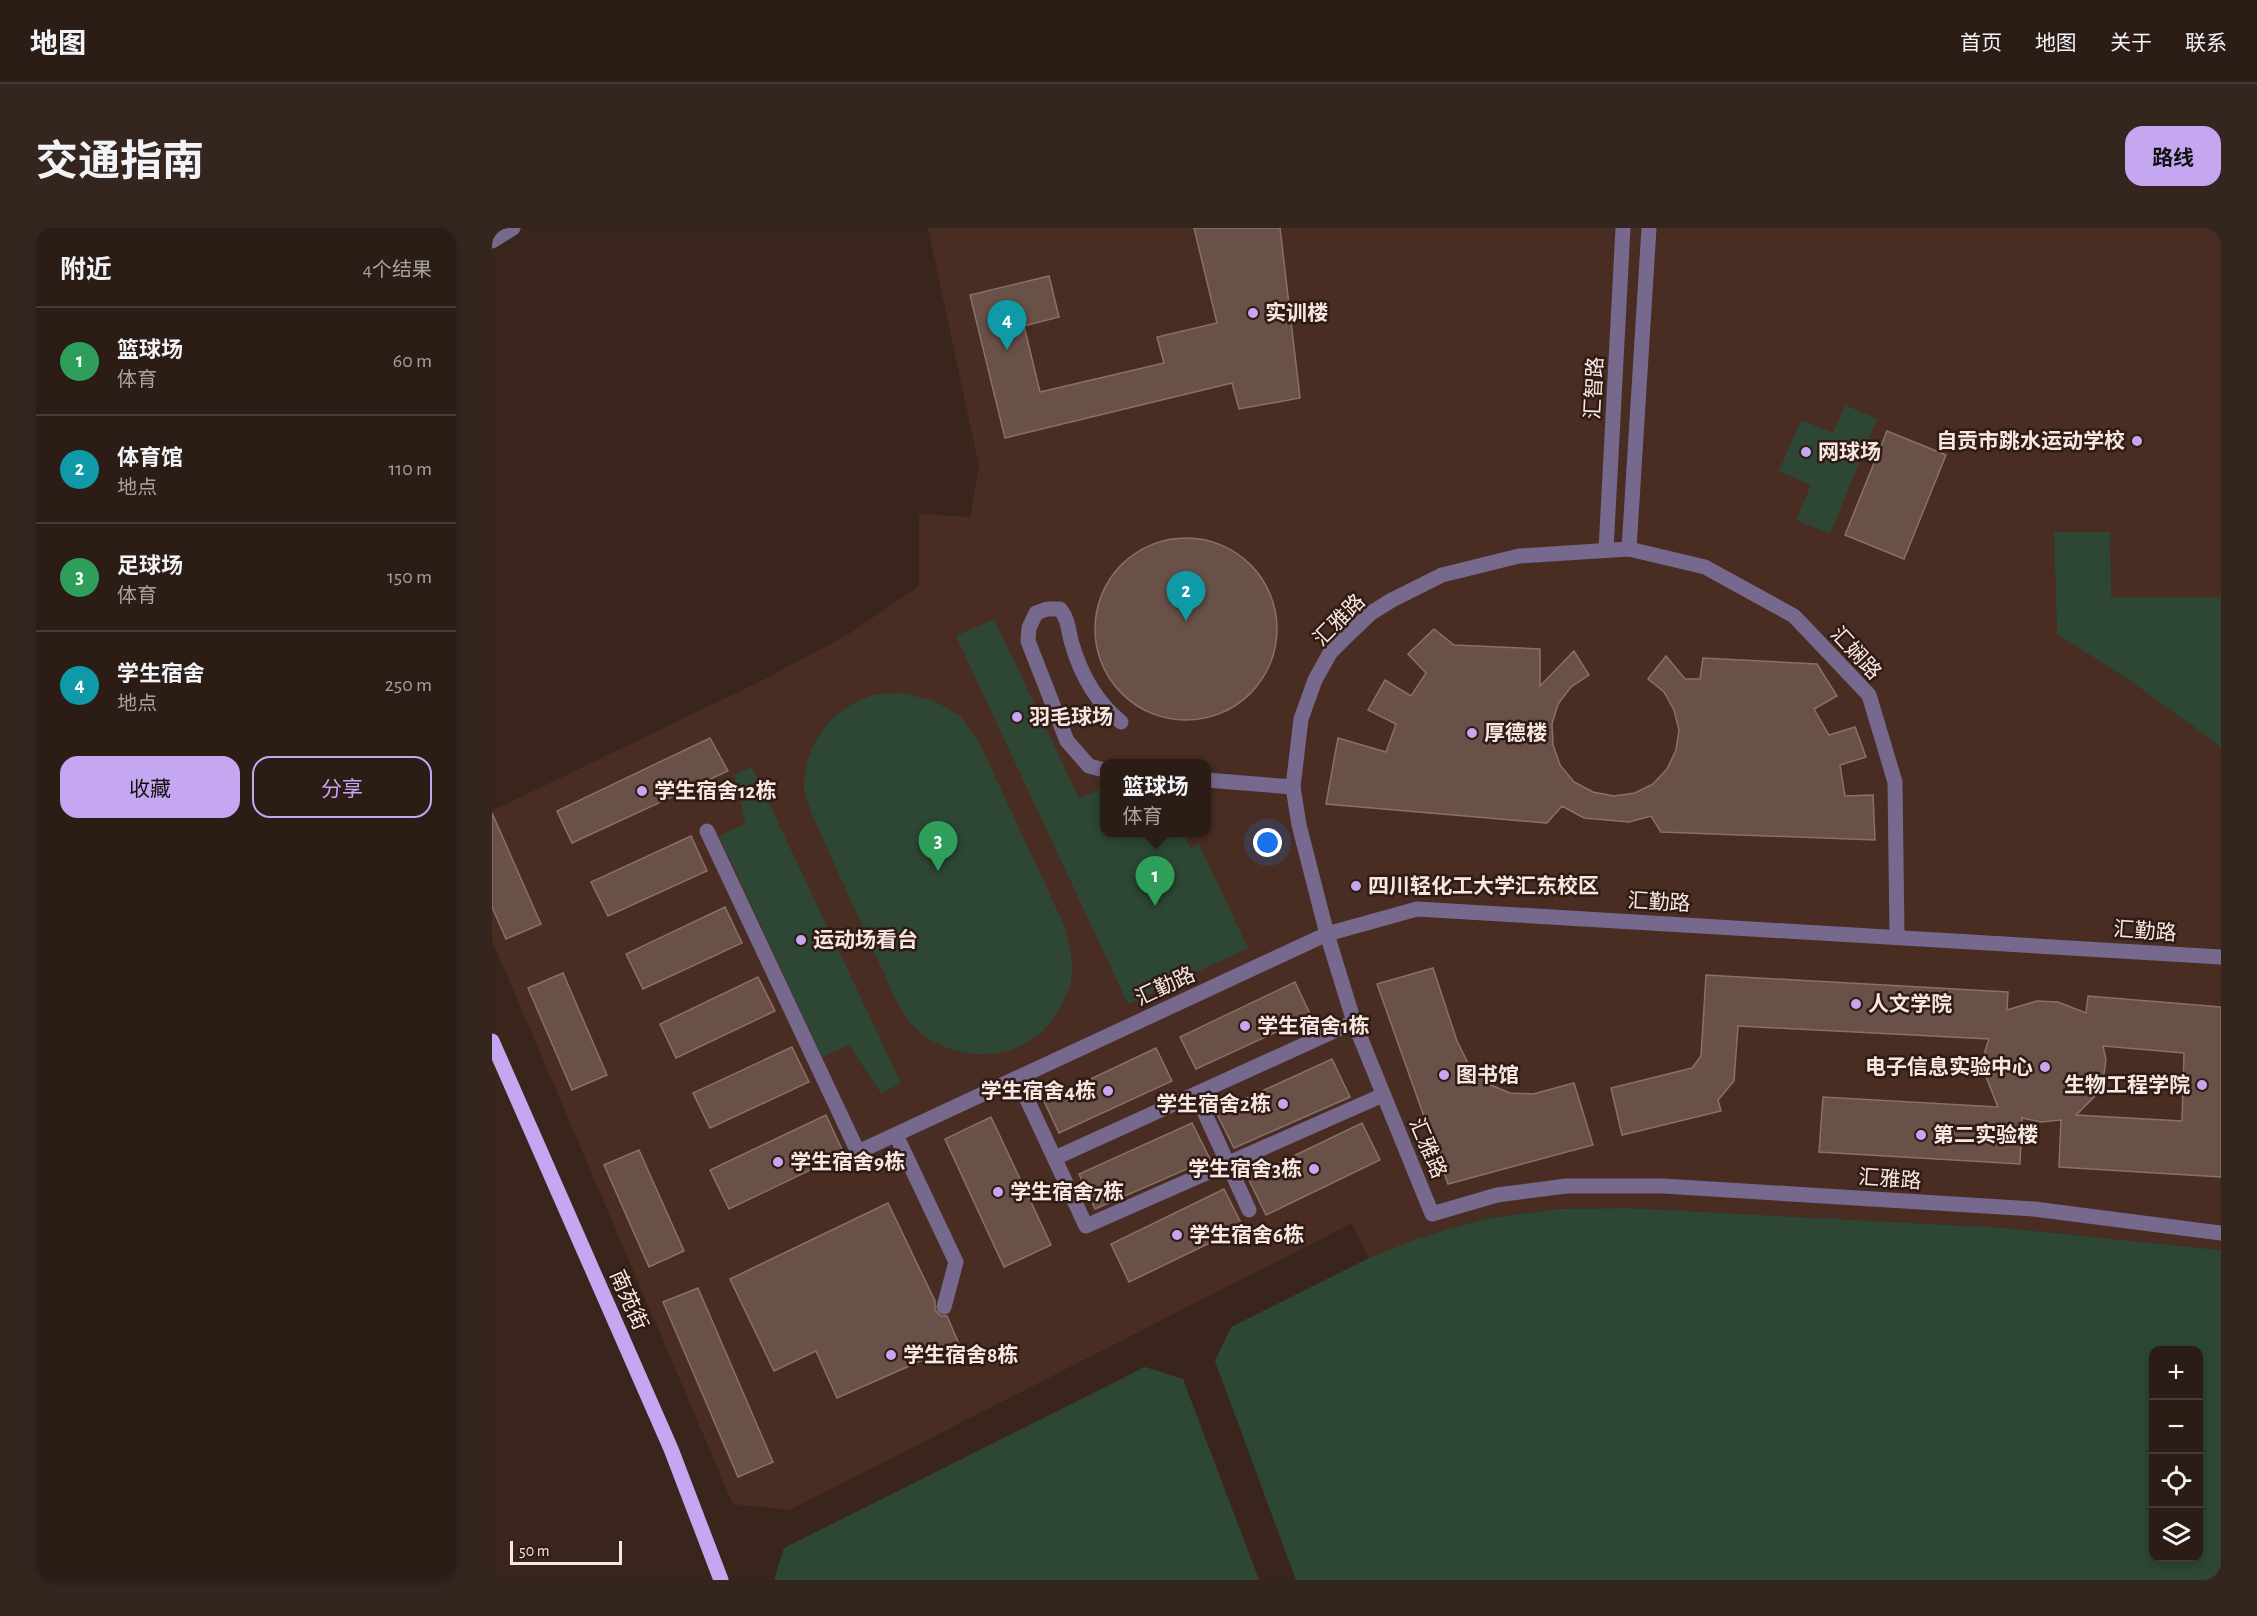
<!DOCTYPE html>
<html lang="zh">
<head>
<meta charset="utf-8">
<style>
  :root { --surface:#2c1c16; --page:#34251f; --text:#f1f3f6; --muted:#a6a1a1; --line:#483a35; --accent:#c5a7f1 }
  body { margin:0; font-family:"Alegreya Sans","Noto Sans SC",sans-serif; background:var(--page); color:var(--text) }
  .controls { position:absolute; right:18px; bottom:18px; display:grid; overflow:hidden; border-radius:12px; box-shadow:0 3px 9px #0003 }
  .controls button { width:54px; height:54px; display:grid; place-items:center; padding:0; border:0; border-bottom:2px solid var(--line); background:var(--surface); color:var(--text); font:30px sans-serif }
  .scale { position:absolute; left:18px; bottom:15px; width:112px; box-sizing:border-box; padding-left:6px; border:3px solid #f6e7e2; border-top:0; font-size:16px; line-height:21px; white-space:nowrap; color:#f6e7e2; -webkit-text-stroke:4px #301b14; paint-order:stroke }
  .you { position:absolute; left:776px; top:615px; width:21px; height:21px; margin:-15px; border:4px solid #fff; border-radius:50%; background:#1a73e8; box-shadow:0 0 0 9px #1a73e833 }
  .badge { display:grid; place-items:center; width:39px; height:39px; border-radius:50%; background:var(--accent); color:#fff; font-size:20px; font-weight:700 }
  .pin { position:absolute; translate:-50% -50px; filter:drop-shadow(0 2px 3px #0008) }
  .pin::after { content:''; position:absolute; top:32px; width:21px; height:18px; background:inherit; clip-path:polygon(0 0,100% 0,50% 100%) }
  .popup { position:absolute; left:608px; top:531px; width:111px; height:78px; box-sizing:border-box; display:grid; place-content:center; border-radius:12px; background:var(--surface); filter:drop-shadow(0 2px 4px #0005); font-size:20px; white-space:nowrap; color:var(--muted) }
  .popup b { font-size:22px; color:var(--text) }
  .popup::after { content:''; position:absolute; left:50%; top:100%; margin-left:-12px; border:12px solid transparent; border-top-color:var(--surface) }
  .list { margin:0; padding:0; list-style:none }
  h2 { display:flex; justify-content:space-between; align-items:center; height:78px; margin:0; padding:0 24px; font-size:26px }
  h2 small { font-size:20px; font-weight:400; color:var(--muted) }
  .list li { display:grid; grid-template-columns:39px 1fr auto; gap:18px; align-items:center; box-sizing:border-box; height:108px; padding:0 24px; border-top:2px solid var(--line) }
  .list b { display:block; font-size:22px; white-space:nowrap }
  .list p { margin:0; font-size:20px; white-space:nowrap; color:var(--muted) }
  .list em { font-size:20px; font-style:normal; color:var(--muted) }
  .actions { display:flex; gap:12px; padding:18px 24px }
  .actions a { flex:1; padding:14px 0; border:2px solid var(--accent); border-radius:18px; text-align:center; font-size:21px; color:var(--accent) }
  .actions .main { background:var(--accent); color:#111 }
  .icon { flex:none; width:33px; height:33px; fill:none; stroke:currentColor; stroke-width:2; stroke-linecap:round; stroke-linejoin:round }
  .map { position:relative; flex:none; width:1729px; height:1352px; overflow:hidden; border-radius:18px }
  header { display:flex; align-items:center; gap:36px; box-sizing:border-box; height:84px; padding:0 30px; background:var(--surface); border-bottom:2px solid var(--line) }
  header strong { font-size:28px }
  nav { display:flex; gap:33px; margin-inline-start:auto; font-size:21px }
  .intro { display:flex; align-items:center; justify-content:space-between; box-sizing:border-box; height:144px; padding:0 36px }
  h1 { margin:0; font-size:42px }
  .button { padding:15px 27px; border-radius:18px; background:var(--accent); color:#111; font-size:21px; font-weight:700 }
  main { display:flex; gap:36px; padding:0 36px }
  aside { flex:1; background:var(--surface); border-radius:18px; box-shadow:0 3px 9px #0003 }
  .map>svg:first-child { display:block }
  .built { fill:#492d23; fill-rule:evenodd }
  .green { fill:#2d4734; fill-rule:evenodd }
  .building { fill:#695148; stroke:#8a7067; stroke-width:1.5; fill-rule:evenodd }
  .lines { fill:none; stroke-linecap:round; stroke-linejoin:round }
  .minor { stroke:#77698d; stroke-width:15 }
  .major { stroke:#c5a6f1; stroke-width:15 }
  .poi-dot { fill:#c5a7f1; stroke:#301b14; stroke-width:2 }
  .labels { text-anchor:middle; stroke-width:5; stroke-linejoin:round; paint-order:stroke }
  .poi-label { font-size:21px; font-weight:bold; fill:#f6e7e2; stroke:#301b14; text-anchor:start }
  .street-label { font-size:21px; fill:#f6e7e2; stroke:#301b14 }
</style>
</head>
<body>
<header>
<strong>地图</strong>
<nav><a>首页</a><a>地图</a><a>关于</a><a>联系</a></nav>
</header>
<div class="intro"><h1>交通指南</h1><a class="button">路线</a></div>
<main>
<aside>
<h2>附近<small>4个结果</small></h2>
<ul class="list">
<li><span class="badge" style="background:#2e9e5b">1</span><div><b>篮球场</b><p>体育</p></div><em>60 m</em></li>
<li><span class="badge" style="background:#0f9aa8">2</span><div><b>体育馆</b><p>地点</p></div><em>110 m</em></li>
<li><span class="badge" style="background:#2e9e5b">3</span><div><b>足球场</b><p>体育</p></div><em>150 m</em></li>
<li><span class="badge" style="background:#0f9aa8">4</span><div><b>学生宿舍</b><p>地点</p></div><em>250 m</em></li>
</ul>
<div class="actions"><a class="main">收藏</a><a>分享</a></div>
</aside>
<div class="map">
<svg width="1729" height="1352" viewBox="0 0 1729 1352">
  <rect width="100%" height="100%" fill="#3a251d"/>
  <path class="built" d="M436 0H1717L1729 5V369H1618L1562 304 1565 406 1640 454 1729 519V1022L1514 1000 1136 980 1064 981 992 991 924 1011 877 1030 860 995 298 1282 241 1276 0 712V583L273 451 355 407 427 358V286L478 289 487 238ZM612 536H714V604H612Z"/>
  <g class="green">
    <polygon points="1353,177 1385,191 1338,306 1304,292 1319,257 1287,243 1309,192 1341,205"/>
    <polygon points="1562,304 1618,304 1619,369 1729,369 1729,519 1640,454 1565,406"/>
    <polygon points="502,391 587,570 612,560 612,604 691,605 699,620 707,616 756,720 636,776 464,408"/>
    <path d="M411 465 442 473 468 488 486 512 572 697C577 716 583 735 578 756 577 761 574 767 571 773 546 833 468 843 422 799 415 792 410 780 404 772L321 589C318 579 312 568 312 558 313 517 339 480 379 468 389 465 401 466 411 465Z"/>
    <polygon points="260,539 409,855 389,865 357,817 330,829 227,608 254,595 242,547"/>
    <path d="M1136 980 1514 1000 1729 1022V1352H804L723 1133 739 1099 877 1030 924 1011 992 991 1064 981ZM1662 1122H1706V1330H1662Z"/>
    <polygon points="653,1139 691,1151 767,1352 282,1352 292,1320"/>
  </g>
  <g class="building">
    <polygon points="702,0 788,0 808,170 747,181 740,155 513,210 478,67 557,48 567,89 532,98 548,164 672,135 665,109 725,95"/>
    <polygon points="1395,203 1454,227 1412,331 1353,307"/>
    <circle cx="694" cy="401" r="91"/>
    <polygon points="942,401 962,417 1048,421 1048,458 1082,423 1097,447 1079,459 1066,476 1060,496 1061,517 1068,537 1082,554 1101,564 1122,568 1143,565 1161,556 1175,541 1184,522 1187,502 1182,482 1172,464 1156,451 1174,428 1193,451 1208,451 1211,430 1325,436 1345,468 1322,481 1337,507 1363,499 1374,529 1348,537 1353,568 1381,567 1383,612 1169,604 1159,588 1137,594 1092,590 1070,578 1055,595 834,576 846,510 894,524 904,496 876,482 893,452 919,468 934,445 916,426"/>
    <polygon points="218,510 236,543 80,615 65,583"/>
    <polygon points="0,585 49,696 14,711 0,679"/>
    <polygon points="199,608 215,643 116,688 99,654"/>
    <polygon points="233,679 250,715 151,761 134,726"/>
    <polygon points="941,740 965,813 978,839 996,856 1018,865 1041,866 1082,855 1101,917 956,956 885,756"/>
    <polygon points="71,745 115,847 80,862 36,760"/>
    <path d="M1214 747 1516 764 1515 782 1545 773 1566 774 1594 785 1596 768 1729 779V949L1567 939 1569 892 1549 894 1530 890 1528 936 1327 924 1331 869 1506 879 1493 846 1492 826 1497 811 1246 798 1242 853 1226 872 1229 883 1130 907 1119 860 1200 840 1209 828ZM1611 818 1692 825 1690 893 1584 887 1602 869 1611 852 1614 832Z"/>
    <polygon points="266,749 283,783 184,830 168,796"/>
    <polygon points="803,754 819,788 704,841 688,809"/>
    <polygon points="300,819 317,854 218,900 201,865"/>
    <polygon points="664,820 680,853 567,905 552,873"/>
    <polygon points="840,831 858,869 742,920 724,884"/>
    <polygon points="334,887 352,926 237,981 218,942"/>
    <polygon points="499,889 559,1017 512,1039 453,911"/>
    <polygon points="700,895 718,931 603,981 587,946"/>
    <polygon points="870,895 888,932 774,987 756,950"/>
    <polygon points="147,922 192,1023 157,1039 112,937"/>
    <polygon points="732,961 751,999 637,1054 619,1016"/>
    <polygon points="396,975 443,1073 443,1082 449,1088 455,1088 467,1116 345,1170 324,1123 282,1143 238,1051"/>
    <polygon points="206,1060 281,1234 246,1249 171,1074"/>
  </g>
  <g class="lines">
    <g class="minor">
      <polyline points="0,13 21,0"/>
      <polyline points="1137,321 1157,0"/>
      <polyline points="1114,322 1131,0"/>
      <path d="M612 542 597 538 575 513 536 413 537 400 544 385 555 381H568C577 392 576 403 580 416 589 447 603 473 629 494"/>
      <polyline points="714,552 801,559"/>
      <polyline points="215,603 366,924 835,706 925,681 1729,729"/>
      <polyline points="1405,708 1403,554 1377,467 1302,388 1213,339 1137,321 1027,328 950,347 900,372 879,385 858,405 838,425 823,452 809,491 801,559 807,597 835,706 862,794 940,986 1005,967 1074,958 1171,958 1542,981 1729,1005"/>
      <polyline points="525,850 594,998 891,867"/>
      <polyline points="704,866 757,982"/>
      <polyline points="404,907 464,1034 452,1079"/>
      <polyline points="563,930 862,794"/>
    </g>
    <polyline class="major" points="0,813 179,1221 229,1352"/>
  </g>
  <g class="poi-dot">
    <circle cx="761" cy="85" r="6"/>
    <circle cx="1645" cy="213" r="6"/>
    <circle cx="1314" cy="224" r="6"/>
    <circle cx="525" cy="489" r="6"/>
    <circle cx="980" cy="505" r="6"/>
    <circle cx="150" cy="563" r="6"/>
    <circle cx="864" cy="658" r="6"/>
    <circle cx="309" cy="712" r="6"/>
    <circle cx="1364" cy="776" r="6"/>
    <circle cx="753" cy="798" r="6"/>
    <circle cx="1553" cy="839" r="6"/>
    <circle cx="952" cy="847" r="6"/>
    <circle cx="1710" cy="857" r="6"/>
    <circle cx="616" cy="863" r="6"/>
    <circle cx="791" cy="876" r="6"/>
    <circle cx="1429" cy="907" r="6"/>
    <circle cx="286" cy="934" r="6"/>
    <circle cx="822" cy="941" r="6"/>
    <circle cx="506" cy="964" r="6"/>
    <circle cx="685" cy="1007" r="6"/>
    <circle cx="399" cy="1127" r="6"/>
  </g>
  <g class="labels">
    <g class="poi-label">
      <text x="773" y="92">实训楼</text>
      <text x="1633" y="220" text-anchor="end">自贡市跳水运动学校</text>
      <text x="1326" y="231">网球场</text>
      <text x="537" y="496">羽毛球场</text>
      <text x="992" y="512">厚德楼</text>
      <text x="162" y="570">学生宿舍12栋</text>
      <text x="876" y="665">四川轻化工大学汇东校区</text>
      <text x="321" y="719">运动场看台</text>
      <text x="1376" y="783">人文学院</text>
      <text x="765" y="805">学生宿舍1栋</text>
      <text x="1541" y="846" text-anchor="end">电子信息实验中心</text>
      <text x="964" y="854">图书馆</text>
      <text x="1698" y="864" text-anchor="end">生物工程学院</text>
      <text x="604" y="870" text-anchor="end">学生宿舍4栋</text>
      <text x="779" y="883" text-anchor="end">学生宿舍2栋</text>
      <text x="1441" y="914">第二实验楼</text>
      <text x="298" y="941">学生宿舍9栋</text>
      <text x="810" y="948" text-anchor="end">学生宿舍3栋</text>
      <text x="518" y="971">学生宿舍7栋</text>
      <text x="697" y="1014">学生宿舍6栋</text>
      <text x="411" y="1134">学生宿舍8栋</text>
    </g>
    <g class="street-label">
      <text transform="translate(1102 160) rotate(-87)" y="7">汇智路</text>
      <text transform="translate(847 392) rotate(-45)" y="7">汇雅路</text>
      <text transform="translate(1364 425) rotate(47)" y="7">汇娴路</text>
      <text transform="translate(1167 674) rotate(3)" y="7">汇勤路</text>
      <text transform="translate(1653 703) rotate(4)" y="7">汇勤路</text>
      <text transform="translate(673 758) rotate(-25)" y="7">汇勤路</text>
      <text transform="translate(936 920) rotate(67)" y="7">汇雅路</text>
      <text transform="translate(1398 951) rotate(4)" y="7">汇雅路</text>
      <text transform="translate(137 1072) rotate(66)" y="7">南苑街</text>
    </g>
  </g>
</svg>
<div class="controls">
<button>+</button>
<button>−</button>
<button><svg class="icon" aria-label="locate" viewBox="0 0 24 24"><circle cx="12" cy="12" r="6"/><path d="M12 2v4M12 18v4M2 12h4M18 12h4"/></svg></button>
<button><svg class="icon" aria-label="layers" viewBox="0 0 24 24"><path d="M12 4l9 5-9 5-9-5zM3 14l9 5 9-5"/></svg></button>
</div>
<div class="scale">50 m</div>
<div class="you"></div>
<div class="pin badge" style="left:663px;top:678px;background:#2e9e5b">1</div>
<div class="popup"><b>篮球场</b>体育</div>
<div class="pin badge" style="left:694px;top:393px;background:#0f9aa8">2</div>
<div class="pin badge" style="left:446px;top:643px;background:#2e9e5b">3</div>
<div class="pin badge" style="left:515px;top:122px;background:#0f9aa8">4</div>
</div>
</main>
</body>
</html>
